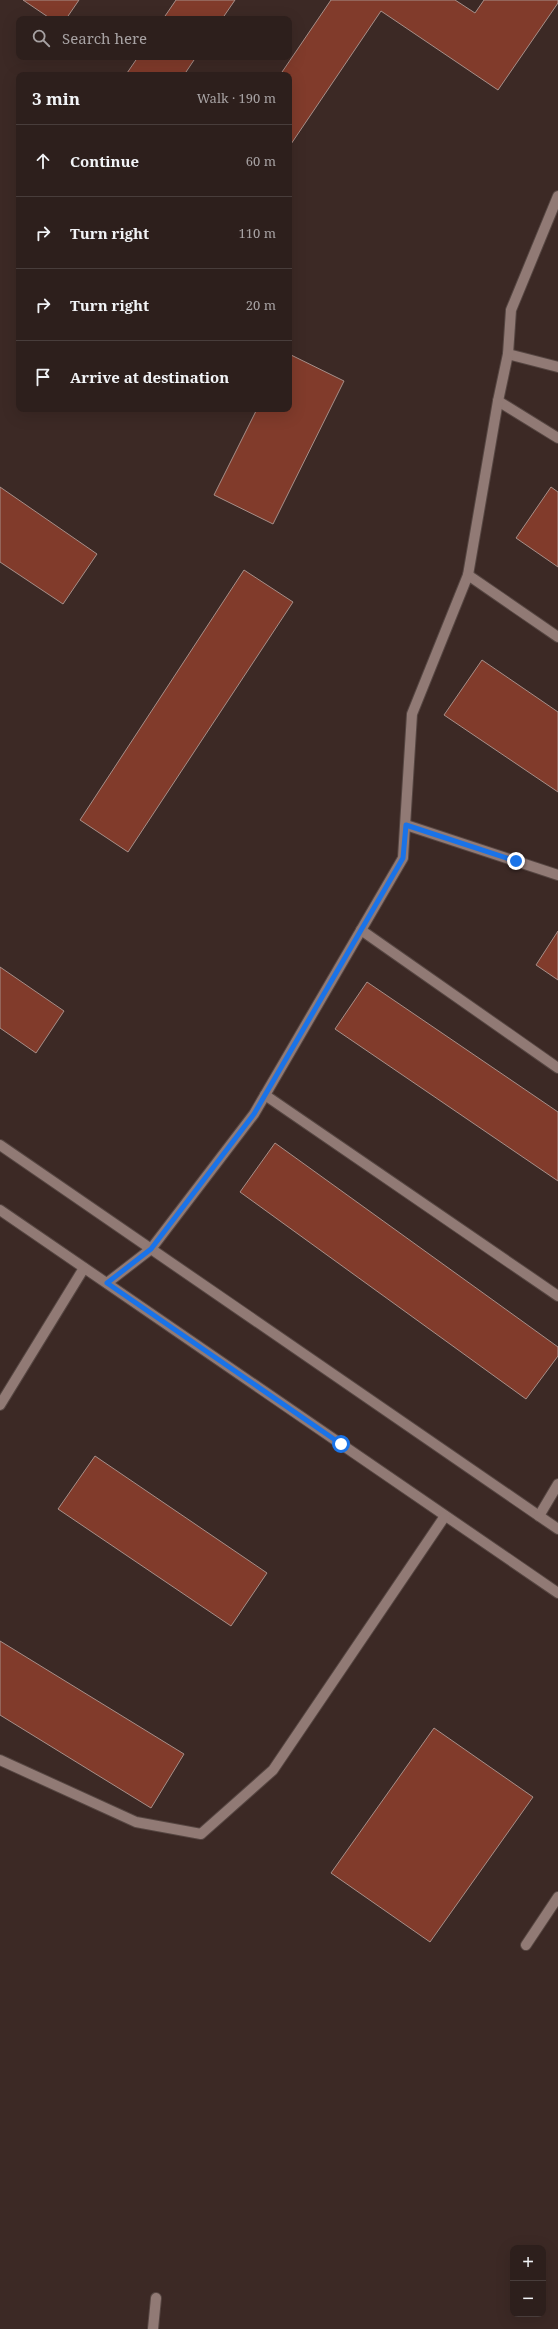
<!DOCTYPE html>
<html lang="en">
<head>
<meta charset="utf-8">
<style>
  :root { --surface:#2d1f1c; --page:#392c29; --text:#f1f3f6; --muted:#a7a2a3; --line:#483d3b }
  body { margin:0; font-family:"Noto Serif",serif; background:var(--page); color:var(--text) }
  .controls { position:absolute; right:12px; bottom:12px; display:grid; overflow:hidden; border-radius:8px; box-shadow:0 4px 16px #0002 }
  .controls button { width:36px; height:36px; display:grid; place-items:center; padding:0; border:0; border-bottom:1px solid var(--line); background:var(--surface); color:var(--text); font:20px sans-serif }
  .stop { position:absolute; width:12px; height:12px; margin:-9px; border:3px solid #1a73e8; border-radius:50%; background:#fff }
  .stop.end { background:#1a73e8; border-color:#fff; box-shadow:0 1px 4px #0008 }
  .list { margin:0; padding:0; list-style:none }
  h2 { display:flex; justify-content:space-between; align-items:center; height:52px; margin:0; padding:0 16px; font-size:17px }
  h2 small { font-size:13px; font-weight:400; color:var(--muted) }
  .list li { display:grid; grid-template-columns:26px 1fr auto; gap:12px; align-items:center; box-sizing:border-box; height:72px; padding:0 16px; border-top:1px solid var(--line) }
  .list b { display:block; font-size:15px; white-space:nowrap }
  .list em { font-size:13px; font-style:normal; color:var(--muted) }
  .icon { flex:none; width:22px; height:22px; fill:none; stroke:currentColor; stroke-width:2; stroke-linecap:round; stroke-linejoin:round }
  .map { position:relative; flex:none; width:558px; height:2329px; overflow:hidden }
  .search { position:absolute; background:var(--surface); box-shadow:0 4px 16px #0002; left:16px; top:16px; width:276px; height:44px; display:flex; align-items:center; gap:10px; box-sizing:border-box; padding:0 14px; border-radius:8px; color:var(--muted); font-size:15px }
  .panel { position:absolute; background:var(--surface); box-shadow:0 4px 16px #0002; left:16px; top:72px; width:276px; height:340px; border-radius:8px }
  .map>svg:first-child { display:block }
  .building { fill:#813b2b; stroke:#a78f89 }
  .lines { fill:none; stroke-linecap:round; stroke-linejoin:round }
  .minor-casing { stroke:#564642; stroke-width:12 }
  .minor { stroke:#917a75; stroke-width:10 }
  .route { stroke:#1a73e8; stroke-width:5 }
</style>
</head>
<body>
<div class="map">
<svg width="558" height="2329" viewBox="0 0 558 2329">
  <rect width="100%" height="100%" fill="#3c2925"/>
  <g class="building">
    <polygon points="23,0 79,0 66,19 51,19"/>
    <polygon points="176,0 235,0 222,19 163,19"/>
    <polygon points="331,0 455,0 475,13 484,0 558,0 558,3 498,90 381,11 289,147 289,75 280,75"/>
    <polygon points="138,57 196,57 184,75 130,75 127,73"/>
    <polygon points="289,354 344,381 273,524 214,495 257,409 289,409"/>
    <polygon points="0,487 97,554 63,604 0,562"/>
    <polygon points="551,487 558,492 558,567 516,538"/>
    <polygon points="244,570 293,602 128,852 80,820"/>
    <polygon points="482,660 558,712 558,792 444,715"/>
    <polygon points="558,931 558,980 536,965"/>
    <polygon points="0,967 64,1011 36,1053 0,1028"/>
    <polygon points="367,982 558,1112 558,1181 335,1029"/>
    <polygon points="275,1143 558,1347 558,1356 526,1399 240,1192"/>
    <polygon points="95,1456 267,1573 231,1626 58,1509"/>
    <polygon points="0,1641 184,1754 151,1808 0,1715"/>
    <polygon points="434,1728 533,1797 430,1942 331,1873"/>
  </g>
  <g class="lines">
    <g class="minor-casing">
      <g id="minor">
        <polyline points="508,354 558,367"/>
        <polyline points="498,401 558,438"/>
        <polyline points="468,575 558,637"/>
        <polyline points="406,825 558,875"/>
        <polyline points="361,930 558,1068"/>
        <polyline points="265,1095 558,1296"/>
        <polyline points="0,1145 558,1529"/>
        <polyline points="0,1210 558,1593"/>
        <polyline points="107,1283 151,1249 254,1114 403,858 412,714 468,575 498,401 508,354 511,310 558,196"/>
        <polyline points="0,1405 84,1268"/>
        <polyline points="539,1516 558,1484"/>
        <polyline points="0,1760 136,1822 201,1834 273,1770 445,1516"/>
        <polyline points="526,1945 558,1897"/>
        <polyline points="153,2329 156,2298"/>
      </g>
    </g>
    <use href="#minor" class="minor"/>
  </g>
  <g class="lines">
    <polyline class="route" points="341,1444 107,1283 151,1249 254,1114 403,858 406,825 516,861"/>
  </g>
</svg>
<div class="controls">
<button>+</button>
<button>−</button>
</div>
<div class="stop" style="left:341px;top:1444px"></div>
<div class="stop end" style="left:516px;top:861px"></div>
<div class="search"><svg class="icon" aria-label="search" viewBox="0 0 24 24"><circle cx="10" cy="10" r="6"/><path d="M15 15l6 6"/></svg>Search here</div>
<section class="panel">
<h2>3 min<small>Walk · 190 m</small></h2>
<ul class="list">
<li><svg class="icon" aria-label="ahead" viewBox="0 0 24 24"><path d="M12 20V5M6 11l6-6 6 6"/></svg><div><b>Continue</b></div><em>60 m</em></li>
<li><svg class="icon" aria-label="right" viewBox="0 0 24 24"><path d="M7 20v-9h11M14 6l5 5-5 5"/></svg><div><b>Turn right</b></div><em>110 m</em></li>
<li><svg class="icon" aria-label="right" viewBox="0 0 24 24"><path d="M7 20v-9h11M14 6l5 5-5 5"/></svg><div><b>Turn right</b></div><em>20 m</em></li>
<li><svg class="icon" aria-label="arrive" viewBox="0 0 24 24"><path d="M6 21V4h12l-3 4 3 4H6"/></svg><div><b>Arrive at destination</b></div></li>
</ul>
</section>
</div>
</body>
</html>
